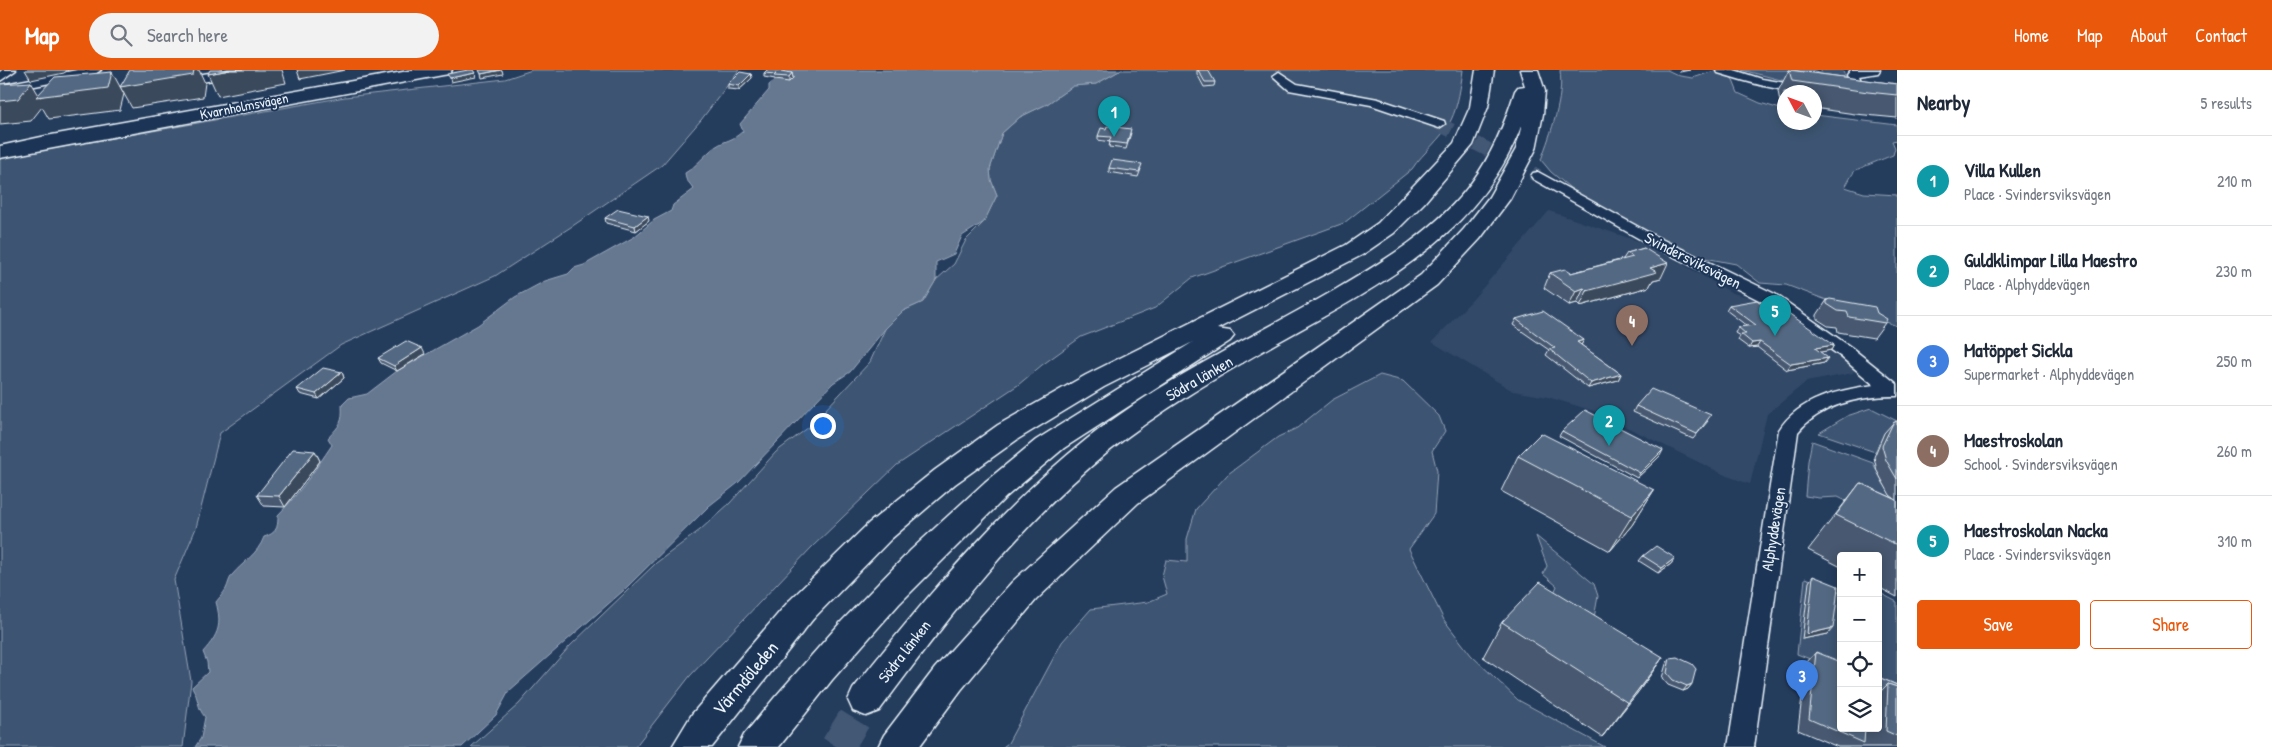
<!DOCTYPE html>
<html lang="en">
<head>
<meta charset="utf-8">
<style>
  :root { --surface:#fff; --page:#f2f2f3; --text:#1f2937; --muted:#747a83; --line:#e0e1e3; --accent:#ea580c }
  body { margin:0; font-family:"Patrick Hand",sans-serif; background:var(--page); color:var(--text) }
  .controls { position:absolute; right:15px; bottom:15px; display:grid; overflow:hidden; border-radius:5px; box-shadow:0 2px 12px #0003 }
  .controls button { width:45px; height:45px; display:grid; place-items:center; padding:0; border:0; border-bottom:1px solid var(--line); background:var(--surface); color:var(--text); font:25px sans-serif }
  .compass { position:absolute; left:1777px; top:15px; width:45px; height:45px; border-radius:50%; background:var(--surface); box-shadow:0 2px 12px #0003; rotate:311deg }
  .you { position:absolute; left:822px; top:355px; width:18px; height:18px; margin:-12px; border:4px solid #fff; border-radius:50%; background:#1a73e8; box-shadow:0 0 0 8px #1a73e833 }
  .badge { display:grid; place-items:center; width:32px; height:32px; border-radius:50%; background:var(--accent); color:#fff; font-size:16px; font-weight:700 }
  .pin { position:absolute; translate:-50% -41px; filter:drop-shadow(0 1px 2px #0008) }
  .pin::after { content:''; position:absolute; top:26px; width:18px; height:15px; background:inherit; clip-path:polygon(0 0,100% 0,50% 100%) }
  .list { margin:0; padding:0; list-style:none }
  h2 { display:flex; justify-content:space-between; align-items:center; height:65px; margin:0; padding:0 20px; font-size:21px }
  h2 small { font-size:16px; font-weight:400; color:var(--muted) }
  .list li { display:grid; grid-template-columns:32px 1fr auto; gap:15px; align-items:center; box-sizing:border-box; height:90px; padding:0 20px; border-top:1px solid var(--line) }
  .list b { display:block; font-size:19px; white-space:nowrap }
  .list p { margin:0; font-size:16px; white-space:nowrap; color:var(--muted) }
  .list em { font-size:16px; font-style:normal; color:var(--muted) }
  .actions { display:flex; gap:10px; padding:15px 20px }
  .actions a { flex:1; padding:11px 0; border:1px solid var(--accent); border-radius:5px; text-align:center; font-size:18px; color:var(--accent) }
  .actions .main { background:var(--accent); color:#fff }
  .icon { flex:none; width:28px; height:28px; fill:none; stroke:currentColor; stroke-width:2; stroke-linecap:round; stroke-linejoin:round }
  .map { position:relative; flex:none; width:1897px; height:677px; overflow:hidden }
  header { display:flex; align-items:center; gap:30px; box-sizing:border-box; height:70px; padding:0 25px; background:var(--accent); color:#fff }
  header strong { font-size:24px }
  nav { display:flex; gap:28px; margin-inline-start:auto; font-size:18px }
  .search { width:350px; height:45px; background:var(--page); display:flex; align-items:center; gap:12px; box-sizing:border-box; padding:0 18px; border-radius:28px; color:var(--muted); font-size:19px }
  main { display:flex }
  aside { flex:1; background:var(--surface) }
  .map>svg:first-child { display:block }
  .built { fill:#334a68 }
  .green { fill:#3e5472; stroke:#93a2b5 }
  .water { fill:#657890; stroke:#99a8ba }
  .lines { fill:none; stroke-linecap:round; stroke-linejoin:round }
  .street-tunnel { stroke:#425874; stroke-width:14; stroke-dasharray:14 7; stroke-linecap:butt }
  .highway-tunnel { stroke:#425874; stroke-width:33; stroke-dasharray:33 16; stroke-linecap:butt }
  .street-casing { stroke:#e8f1f8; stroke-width:3 }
  .secondary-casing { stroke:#e8f1f8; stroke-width:3 }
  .primary-casing { stroke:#e8f1f8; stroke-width:3 }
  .highway-casing { stroke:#e8f1f8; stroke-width:3 }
  .street { fill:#1d3557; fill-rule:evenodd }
  .secondary { fill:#1d3557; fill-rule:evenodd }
  .primary { fill:#1d3557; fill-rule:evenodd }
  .highway { fill:#1d3557; fill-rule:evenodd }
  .wall { fill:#475970; stroke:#e8f1f8 }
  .shaded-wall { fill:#3a485b; stroke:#e8f1f8 }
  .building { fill:#536782; stroke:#e8f1f8 }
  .labels { text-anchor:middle; stroke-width:4; stroke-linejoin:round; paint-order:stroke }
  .far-street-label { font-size:14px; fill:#e8f1f8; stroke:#1d3557 }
  .street-label { font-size:16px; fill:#e8f1f8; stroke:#1d3557 }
  .near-street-label { font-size:19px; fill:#e8f1f8; stroke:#1d3557 }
</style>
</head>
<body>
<header>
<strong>Map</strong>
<div class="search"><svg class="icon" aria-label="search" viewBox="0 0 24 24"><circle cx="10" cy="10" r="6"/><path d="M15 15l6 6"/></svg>Search here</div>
<nav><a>Home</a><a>Map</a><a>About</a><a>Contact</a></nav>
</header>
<main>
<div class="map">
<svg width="1897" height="677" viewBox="0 0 1897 677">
  <rect width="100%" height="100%" fill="#253d5d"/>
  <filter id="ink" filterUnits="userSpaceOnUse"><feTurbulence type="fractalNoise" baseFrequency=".02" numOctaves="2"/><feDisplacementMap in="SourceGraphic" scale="10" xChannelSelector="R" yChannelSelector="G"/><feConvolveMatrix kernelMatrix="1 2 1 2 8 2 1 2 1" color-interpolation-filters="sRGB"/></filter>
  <g filter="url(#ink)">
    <polygon class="built" points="1549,141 1649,175 1732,223 1759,230 1855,296 1853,303 1806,312 1767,344 1750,414 1727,406 1594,341 1548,327 1513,321 1432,272 1474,228"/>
    <g class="green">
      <polygon points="532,0 739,0 701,50 662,95 574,155 495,206 341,275 220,363 196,458 174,510 191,611 183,677 0,677 0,88 345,27 505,9"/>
      <path d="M1121 0H1463C1461 15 1458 36 1451 50 1442 69 1423 82 1412 99L1344 153 1192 208 1155 238 1081 267 1042 295 1018 315 897 395 811 478 690 606 635 677H471L519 634 570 576 656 493 700 460 730 433 776 382 809 357 870 292 885 259 903 241 923 232 936 210 954 194 966 170 984 152 997 125 991 110 990 99 1002 63 1020 47 1047 34 1073 16 1096 14Z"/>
      <path d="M1560 0H1667L1680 6 1693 8 1714 1 1732 8 1738 23 1760 33 1784 40V52H1814L1815 45 1897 55V70L1892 71 1895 78 1893 85C1890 86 1858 99 1856 100 1852 103 1848 113 1845 117L1864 123 1897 125V256L1786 215 1760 213 1736 194 1684 184 1575 122 1551 102 1541 90C1551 61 1564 30 1560 0Z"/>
      <polygon points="1742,0 1811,0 1819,2 1822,0 1842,0 1850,15 1793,13"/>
      <polygon points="1380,305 1403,311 1439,346 1445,361 1432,381 1437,401 1434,444 1409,479 1444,550 1471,585 1518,630 1605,677 1003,677 1008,673 1062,572 1091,539 1148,532 1167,524 1162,506 1166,490 1187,492 1187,469 1196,439 1228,404 1278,367 1297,358 1332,330"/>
      <polygon points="1871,338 1897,351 1897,357 1884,364 1875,382 1819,363 1847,346"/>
      <polygon points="1812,371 1873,393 1883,413 1897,432 1863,439 1838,427 1819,428 1805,426 1808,391"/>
      <polygon points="1536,466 1594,514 1598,526 1594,548 1548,537 1557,516 1543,504 1547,496"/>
      <polygon points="1805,508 1841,522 1841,601 1797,584"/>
      <polygon points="1878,522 1897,532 1897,624 1878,616"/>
    </g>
    <path class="water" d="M785 0H1121L1096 14 1073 16 1047 34 1020 47 1002 63 990 99 991 110 997 125 984 152 962 166 954 184 936 192V210L923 232 903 241 885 259 850 302 833 313 738 413 709 436 623 521 509 621 496 645 462 677H195L201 668 205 647C197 638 199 628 192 617L208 602 207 592 203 582C219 564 222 555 216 532 219 528 223 524 226 519 228 515 229 509 232 505 243 492 258 484 264 467 277 463 278 457 278 445 299 424 315 400 332 375L328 368C340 355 343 353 342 335L349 328 367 324 397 301 478 255 515 227 545 211 568 204 574 198 584 195 634 167 654 150 671 141 673 135 694 119 686 109 685 103C697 96 704 85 715 77 727 69 731 72 743 61L740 54 769 20V15L783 4Z"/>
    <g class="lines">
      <polyline class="street-tunnel" points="1439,54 1538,106"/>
      <polyline class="highway-tunnel" points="837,677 866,630"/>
      <g class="street-casing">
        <g id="street">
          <polygon points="2,0 16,0 0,11 0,2"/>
          <polygon points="77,0 101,0 95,4 0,23 0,15"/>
          <polygon points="228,0 255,0 249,4 178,16 172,12 178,8"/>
          <path d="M1716 0H1734L1762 9 1810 17 1812 20 1810 22C1779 22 1748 12 1718 3Z"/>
          <polygon points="1851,0 1880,0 1878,3 1859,6 1868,28 1866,31 1858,31 1856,28 1847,5"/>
          <polygon points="1279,2 1297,14 1378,29 1444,51 1445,54 1439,58 1371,35 1289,20 1273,6"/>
          <path d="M1538 102 1655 166 1775 224 1852 278 1897 314V326C1862 326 1822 333 1798 362L1754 677H1728L1779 360C1799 328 1839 320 1874 315L1840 286 1763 232 1645 172 1533 109 1531 106 1533 103Z"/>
        </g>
      </g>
      <g class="secondary-casing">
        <polygon id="secondary" points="414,0 452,0 449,4 443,5 0,88 0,76 46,66"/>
      </g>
      <g class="primary-casing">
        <polygon id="primary" points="801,527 813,531 818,540 813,549 712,677 672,677 692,644 789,531"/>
      </g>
      <g class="highway-casing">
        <g id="highway">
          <polygon points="1476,0 1494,0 1488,37 1473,75 1424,133 1394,163 1362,185 1217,259 1230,261 1234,266 1230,271 1064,378 1006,427 899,534 832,610 779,677 738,677 744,665 775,627 841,552 911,480 985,412 1036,370 1193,272 1104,317 1018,369 955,414 891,469 813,549 801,553 789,549 784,540 789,531 869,453 935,400 998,355 1086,305 1346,175 1378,153 1454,73 1470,37"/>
          <path d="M1520 0H1538L1545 21 1543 44 1536 79 1510 129 1480 169 1437 215 1138 433 1036 530 961 620 919 677H878L884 665 935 598 1012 512 1116 417 1421 205 1464 159 1489 127 1516 79 1522 54C1481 165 1377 217 1280 271 1221 305 1161 339 1108 382 1019 455 947 549 879 641L866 646 853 641 848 630 853 619C924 530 997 441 1087 369 1162 309 1250 269 1333 221 1384 191 1437 160 1472 112 1492 85 1505 53 1515 21L1518 17 1525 16Z"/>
        </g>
      </g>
      <use href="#street" class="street"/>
      <use href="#secondary" class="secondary"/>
      <use href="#primary" class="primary"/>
      <use href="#highway" class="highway"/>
    </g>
    <g class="wall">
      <polygon points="1197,0 1215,12 1214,16 1204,17 1197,4"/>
      <polygon points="1789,0 1897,14 1897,48 1855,44 1814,38 1814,22 1784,22 1784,33 1780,32 1778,21"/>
      <polygon points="764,3 792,3 793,8 789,12 775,10 775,9 764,7"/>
      <polygon points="751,4 752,8 739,20 728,19 728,14"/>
      <polygon points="1131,63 1126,79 1109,77 1110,72 1098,70 1098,66"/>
      <polygon points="1109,98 1141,99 1138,107 1109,102"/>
      <polygon points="605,148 649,151 636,161 606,153"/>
      <polygon points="1644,178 1661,208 1653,210 1649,217 1580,236 1577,233 1569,235 1544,218 1550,203 1571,203 1623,189 1627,183"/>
      <polygon points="1827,230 1877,243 1885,253 1874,268 1838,262 1837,257 1828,256 1817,249 1817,245"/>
      <polygon points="1729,235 1770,240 1834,275 1831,280 1820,282 1824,293 1787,300 1757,277 1749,278 1738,270 1740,266 1735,263 1738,257 1747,256 1726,240"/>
      <polygon points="1516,249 1584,270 1581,275 1621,304 1618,310 1588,318 1546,285 1549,280 1513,255"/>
      <polygon points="425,284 397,301 381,293 378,288"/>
      <polygon points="342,302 344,308 319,329 300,324 297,319"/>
      <polygon points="1636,336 1708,351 1693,369 1633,342"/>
      <polygon points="1897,351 1897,527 1878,517 1878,486 1841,486 1841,497 1808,480 1860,413 1895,429 1890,425 1877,401 1874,387 1884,363 1893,353"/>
      <polygon points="1562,361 1660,386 1637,408 1559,366"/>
      <polygon points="315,381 320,391 285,437 264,436 257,425"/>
      <polygon points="1518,386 1654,420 1632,455 1610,481 1501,421"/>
      <polygon points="1643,486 1675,488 1671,494 1658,503 1639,491"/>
      <polygon points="1813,506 1828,564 1802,569 1809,512"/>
      <polygon points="1502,552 1663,587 1638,622 1602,667 1483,587"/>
      <polygon points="1816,582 1841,658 1878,658 1878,607 1897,615 1897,677 1838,677 1798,660 1806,593"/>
      <polygon points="1670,588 1692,614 1688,619 1683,621 1668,615 1662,608 1666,594"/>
    </g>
    <g class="shaded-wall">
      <polygon points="25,0 68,0 64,3 31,10"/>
      <polygon points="194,0 199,0 205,13 203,27 132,38 120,17"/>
      <polygon points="230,0 282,0 286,13 218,26 208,4"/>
      <polygon points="297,0 345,0 300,9"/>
      <polygon points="502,0 503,4 482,8 481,4"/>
      <polygon points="1680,0 1690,0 1680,2"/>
      <polygon points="112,2 124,24 120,40 49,49 42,37 31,51 0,54 0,31 31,12 40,27"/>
      <polygon points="475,3 476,7 451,12 450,8"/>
      <polygon points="792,3 793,8 789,12 789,7"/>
      <polygon points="751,4 752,8 739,20 739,16"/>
      <polygon points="648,146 649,151 636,161 635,156"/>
      <polygon points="1668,193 1661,208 1653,210 1649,217 1580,236 1587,221 1650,198"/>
      <polygon points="1584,218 1577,233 1569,235 1576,221"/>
      <polygon points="1584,270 1581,275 1577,272"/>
      <polygon points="1760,272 1757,277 1749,278 1752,273"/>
      <polygon points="1834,275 1831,280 1811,284 1815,278"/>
      <polygon points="422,278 425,284 397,301 394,296"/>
      <polygon points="1828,288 1824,293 1787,300 1791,294"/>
      <polygon points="342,302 344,308 319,329 316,324"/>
      <polygon points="1621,304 1618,310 1588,318 1591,313"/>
      <polygon points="1663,380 1660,386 1637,408 1640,403"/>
      <polygon points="315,381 320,391 285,437 279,426"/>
      <polygon points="1654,420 1632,455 1610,481 1632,446"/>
      <polygon points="1675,488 1671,494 1658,503 1662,498"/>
      <polygon points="1833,558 1828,564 1802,569 1807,564"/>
      <polygon points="1663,587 1638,622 1602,667 1628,633"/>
      <polygon points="1692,614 1688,619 1683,621 1687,616"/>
    </g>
    <g class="building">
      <polygon points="130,0 194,0 193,5 120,17"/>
      <polygon points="210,0 230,0 208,4"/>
      <polygon points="468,0 473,0 475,3 450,8 447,4"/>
      <polygon points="479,0 500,0 481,4"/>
      <polygon points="767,0 774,0 792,3 789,7 774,6 776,4 764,3"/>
      <polygon points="1198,0 1208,0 1215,12 1205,12"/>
      <polygon points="1789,0 1897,14 1897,25 1868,22 1792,11"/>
      <polygon points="112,2 108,18 36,27 55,7"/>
      <polygon points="740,2 751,4 739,16 728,14"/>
      <polygon points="31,12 18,29 0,31 0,14"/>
      <polygon points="1107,56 1131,59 1127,74 1109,72 1111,67 1098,66 1101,58 1106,59"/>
      <polygon points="1112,90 1142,94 1139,102 1109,98"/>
      <polygon points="618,139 648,146 635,156 605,148"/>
      <polygon points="1644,178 1668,193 1650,198 1657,202 1587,221 1584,218 1576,221 1550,203 1565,199 1571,203 1633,187 1627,183"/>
      <polygon points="1830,229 1875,237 1877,243 1887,249 1885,253 1849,247 1847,242 1838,241 1827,234 1827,230"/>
      <polygon points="1757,230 1770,240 1781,238 1834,275 1815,278 1828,288 1791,294 1760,272 1752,273 1741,264 1746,264 1738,257 1756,255 1729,235"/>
      <polygon points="1543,241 1584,270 1577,272 1621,304 1591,313 1549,279 1555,278 1516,249"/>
      <polygon points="406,271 422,278 394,296 378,288"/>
      <polygon points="323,298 342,302 316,324 297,319"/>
      <polygon points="1651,319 1711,345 1697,364 1636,336"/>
      <polygon points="1585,340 1663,380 1640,403 1562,361"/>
      <polygon points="1897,351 1897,409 1886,390 1882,376 1893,353"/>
      <polygon points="1541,363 1654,420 1632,446 1518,386"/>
      <polygon points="293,379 315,381 279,426 257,425"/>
      <polygon points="1860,413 1897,430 1897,475 1836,445"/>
      <polygon points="1656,476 1675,488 1662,498 1643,486"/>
      <polygon points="1813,506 1838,516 1836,536 1833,558 1807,564"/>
      <polygon points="1540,512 1663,587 1628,633 1502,552"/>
      <polygon points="1816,582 1841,592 1841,658 1865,658 1864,673 1809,649"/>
      <polygon points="1677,587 1692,594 1696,599 1692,614 1687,616 1673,610 1667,603 1670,588"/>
      <polygon points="1878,607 1897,615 1897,617 1888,614 1878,624"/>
      <polygon points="1888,614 1897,617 1897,666 1886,661"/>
    </g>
  </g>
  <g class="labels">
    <g class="far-street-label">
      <text transform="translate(244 36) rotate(-11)" y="5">Kvarnholmsvägen</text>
    </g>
    <g class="street-label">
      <text transform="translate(1693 190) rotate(27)" y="6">Svindersviksvägen</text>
      <text transform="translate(1199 308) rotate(-30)" y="6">Södra länken</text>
      <text transform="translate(1773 459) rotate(-81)" y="6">Alphyddevägen</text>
      <text transform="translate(904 581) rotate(-52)" y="6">Södra länken</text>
    </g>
    <g class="near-street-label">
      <text transform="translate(745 608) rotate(-50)" y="7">Värmdöleden</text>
    </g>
  </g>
</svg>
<div class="controls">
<button>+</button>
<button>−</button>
<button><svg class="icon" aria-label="locate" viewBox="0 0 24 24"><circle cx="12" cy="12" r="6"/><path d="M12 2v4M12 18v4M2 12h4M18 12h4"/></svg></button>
<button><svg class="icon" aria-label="layers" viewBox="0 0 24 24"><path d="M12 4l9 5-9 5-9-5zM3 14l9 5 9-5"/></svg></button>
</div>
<svg class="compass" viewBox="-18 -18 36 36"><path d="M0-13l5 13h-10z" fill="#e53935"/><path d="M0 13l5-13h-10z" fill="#747a83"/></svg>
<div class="you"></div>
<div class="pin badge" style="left:1114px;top:67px;background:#0f9aa8">1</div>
<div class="pin badge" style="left:1609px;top:376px;background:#0f9aa8">2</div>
<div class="pin badge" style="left:1802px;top:631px;background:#3f7fe0">3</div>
<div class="pin badge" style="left:1632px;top:276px;background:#8d6e63">4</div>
<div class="pin badge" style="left:1775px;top:266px;background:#0f9aa8">5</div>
</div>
<aside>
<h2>Nearby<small>5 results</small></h2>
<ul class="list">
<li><span class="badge" style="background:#0f9aa8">1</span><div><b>Villa Kullen</b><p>Place · Svindersviksvägen</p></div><em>210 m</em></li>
<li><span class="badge" style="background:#0f9aa8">2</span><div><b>Guldklimpar Lilla Maestro</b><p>Place · Alphyddevägen</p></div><em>230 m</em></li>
<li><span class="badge" style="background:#3f7fe0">3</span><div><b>Matöppet Sickla</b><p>Supermarket · Alphyddevägen</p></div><em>250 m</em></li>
<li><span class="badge" style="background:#8d6e63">4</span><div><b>Maestroskolan</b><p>School · Svindersviksvägen</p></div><em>260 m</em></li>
<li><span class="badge" style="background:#0f9aa8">5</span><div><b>Maestroskolan Nacka</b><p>Place · Svindersviksvägen</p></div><em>310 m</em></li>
</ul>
<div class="actions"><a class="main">Save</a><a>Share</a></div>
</aside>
</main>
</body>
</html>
